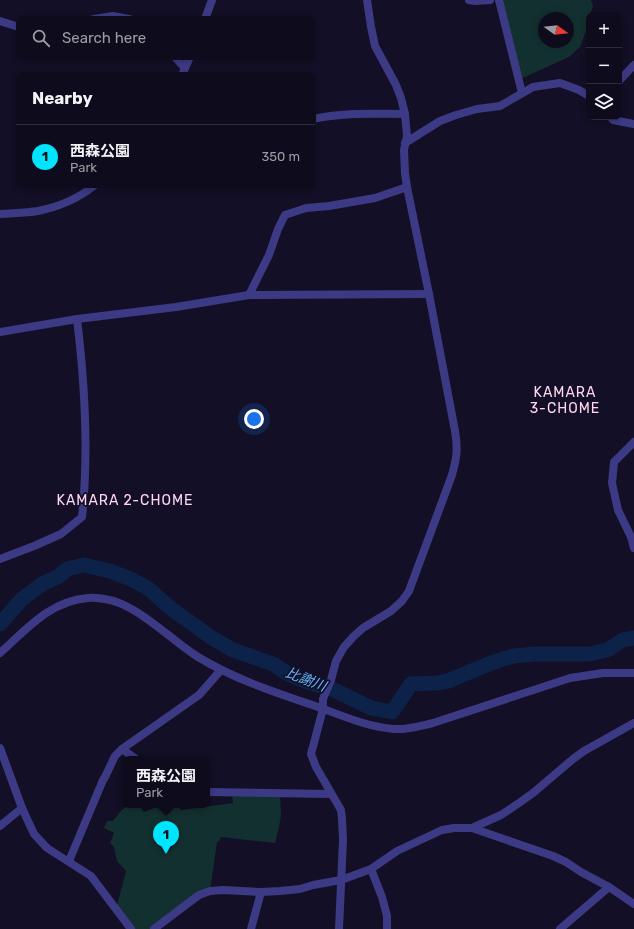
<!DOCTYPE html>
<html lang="en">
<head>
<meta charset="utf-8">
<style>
  :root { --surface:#0e0b1c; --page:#171425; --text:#f1f3f6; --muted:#9b9ba3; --line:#2e2b3b; --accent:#00e5ff }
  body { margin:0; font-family:Rubik,"Noto Sans JP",sans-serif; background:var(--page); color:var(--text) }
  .controls { position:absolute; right:12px; top:12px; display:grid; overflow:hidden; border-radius:8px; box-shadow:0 2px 6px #0003 }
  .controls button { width:36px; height:36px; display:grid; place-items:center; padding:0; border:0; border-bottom:1px solid var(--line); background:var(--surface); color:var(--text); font:20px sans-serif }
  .compass { position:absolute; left:538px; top:12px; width:36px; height:36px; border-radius:50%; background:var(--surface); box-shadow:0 2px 6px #0003; rotate:105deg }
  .you { position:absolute; left:254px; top:419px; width:14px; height:14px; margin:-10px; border:3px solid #fff; border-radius:50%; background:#1a73e8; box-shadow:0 0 0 6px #1a73e833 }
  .badge { display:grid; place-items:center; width:26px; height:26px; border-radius:50%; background:var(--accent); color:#111; font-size:13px; font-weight:700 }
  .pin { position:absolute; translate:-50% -33px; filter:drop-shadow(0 1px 2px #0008) }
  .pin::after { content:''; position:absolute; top:21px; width:14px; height:12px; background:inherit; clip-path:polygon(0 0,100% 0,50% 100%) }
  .popup { position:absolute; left:122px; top:756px; width:88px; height:52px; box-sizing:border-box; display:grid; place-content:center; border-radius:8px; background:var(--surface); filter:drop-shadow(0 1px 3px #0005); font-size:13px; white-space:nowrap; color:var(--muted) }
  .popup b { font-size:15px; color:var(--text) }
  .popup::after { content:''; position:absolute; left:50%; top:100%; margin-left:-8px; border:8px solid transparent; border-top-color:var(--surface) }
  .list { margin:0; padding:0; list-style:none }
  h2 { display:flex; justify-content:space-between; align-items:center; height:52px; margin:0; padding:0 16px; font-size:17px }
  h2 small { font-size:13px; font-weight:400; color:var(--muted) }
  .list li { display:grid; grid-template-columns:26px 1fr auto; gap:12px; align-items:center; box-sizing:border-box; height:64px; padding:0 16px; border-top:1px solid var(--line) }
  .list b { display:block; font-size:15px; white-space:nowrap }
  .list p { margin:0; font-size:13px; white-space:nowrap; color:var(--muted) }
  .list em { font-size:13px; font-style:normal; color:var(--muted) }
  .icon { flex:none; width:22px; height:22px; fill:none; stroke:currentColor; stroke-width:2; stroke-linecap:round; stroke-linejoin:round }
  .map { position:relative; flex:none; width:634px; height:929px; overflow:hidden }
  .search { position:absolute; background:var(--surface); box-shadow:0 2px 6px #0003; left:16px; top:16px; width:300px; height:44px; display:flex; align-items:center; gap:10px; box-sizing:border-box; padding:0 14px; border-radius:8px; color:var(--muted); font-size:15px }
  .panel { position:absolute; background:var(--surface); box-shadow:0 2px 6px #0003; left:16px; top:72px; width:300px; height:116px; border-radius:8px }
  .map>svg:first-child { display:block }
  .green { fill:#12302f; fill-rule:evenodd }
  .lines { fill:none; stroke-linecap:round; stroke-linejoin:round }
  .river { stroke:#0c2248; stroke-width:15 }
  .minor { stroke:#3d3a85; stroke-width:8 }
  .labels { text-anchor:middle; stroke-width:3.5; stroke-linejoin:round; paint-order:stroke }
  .neighbourhood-label { font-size:14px; letter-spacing:1px; fill:#ffd6f0; stroke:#130f26 }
  .water-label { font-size:14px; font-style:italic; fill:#62b6ff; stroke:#130f26 }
</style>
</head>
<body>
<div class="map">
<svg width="634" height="929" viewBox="0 0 634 929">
  <rect width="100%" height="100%" fill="#130f26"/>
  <g class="green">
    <path d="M499 0H591L593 6 590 15H589L588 25 580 47 569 57 516 81ZM544 18H568V42H544Z"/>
    <path d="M232 793H280L281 815 279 827 275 843 221 837 219 841 217 842 210 891 154 929H131L116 909 126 871 117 861 114 847 110 843 114 833 104 828 107 821H113C122 810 123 805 138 805L144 812 161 805H175L181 810 233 803Z"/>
  </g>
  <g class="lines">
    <polyline class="river" points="0,624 22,599 42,584 59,576 67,569 84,565 110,571 133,580 149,589 169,607 212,638 233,650 273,664 288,674 308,682 332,689 371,708 392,712 411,684 437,683 448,681 491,663 513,656 535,654 590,654 607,650 623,640 634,638"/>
    <g class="minor">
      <polyline points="469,0 475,1 490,0"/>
      <polyline points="499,0 522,93"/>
      <polyline points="94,19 113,16 129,19"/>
      <polyline points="205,19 212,0"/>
      <polyline points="0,21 19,27"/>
      <polyline points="175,57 185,68"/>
      <polyline points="182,75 190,57"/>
      <polyline points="619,81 634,65"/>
      <polyline points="611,117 613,120 634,124"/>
      <path d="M313 119C343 112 374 114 405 114"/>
      <polyline points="405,143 440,121 456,115 477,109 500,106 533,87 560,83 579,90 589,96"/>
      <path d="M0 214C12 213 26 213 38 211 58 207 79 198 95 185"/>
      <polyline points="249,295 269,255 278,229 285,215 306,208 329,206 375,198 407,187"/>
      <polyline points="0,332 77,319 176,307 249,295 429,294"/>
      <polyline points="634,442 614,462 612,483 618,510 631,537 634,548"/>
      <path d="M0 559 34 546 61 534 82 517C89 452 85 385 77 319"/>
      <path d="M0 653C27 629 50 601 88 598 132 595 164 636 198 657 236 680 277 693 318 707 343 716 368 727 394 729 407 730 420 726 433 723L570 678 603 673H634"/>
      <polyline points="0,748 22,808 34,834 47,848 91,876 131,929"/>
      <polyline points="122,749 136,759"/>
      <polyline points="207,792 331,794"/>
      <polyline points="0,826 22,808"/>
      <polyline points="472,828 553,856 566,862 581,872 609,887 634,904"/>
      <polyline points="69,861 103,780 105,777 115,756 122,749 199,695 221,670"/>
      <polyline points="371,869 382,897 387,916 387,929"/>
      <polyline points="154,929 199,895 210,891 223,890 261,892 280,891 300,889 313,885 341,880 371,869 397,851 442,830 454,828 472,828 501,815 519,803 533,793 573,759 584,751 634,723"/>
      <polyline points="251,929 261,892"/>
      <path d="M339 929 343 840 342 818 341 810 316 767 311 754 323 709V699L331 680 336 661 344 647 354 636 363 628 391 611 402 601 409 591 452 475C457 457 458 449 455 431L429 294 407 187 405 173 404 150 407 136 405 114 401 98 396 85 375 46 371 27 367 0"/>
      <polyline points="560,929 609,887"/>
    </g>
  </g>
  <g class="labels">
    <g class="neighbourhood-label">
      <text x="565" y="397">KAMARA<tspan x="565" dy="16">3-CHOME</tspan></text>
      <text x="125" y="505">KAMARA 2-CHOME</text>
    </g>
    <g class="water-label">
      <text transform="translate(306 679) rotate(21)" y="5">比謝川</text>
    </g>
  </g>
</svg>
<div class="controls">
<button>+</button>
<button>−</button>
<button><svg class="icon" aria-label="layers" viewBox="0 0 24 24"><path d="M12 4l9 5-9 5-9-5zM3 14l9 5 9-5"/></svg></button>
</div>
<svg class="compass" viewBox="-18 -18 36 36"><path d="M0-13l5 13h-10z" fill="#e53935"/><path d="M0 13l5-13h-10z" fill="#9b9ba3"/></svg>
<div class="you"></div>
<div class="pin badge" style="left:166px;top:854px">1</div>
<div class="popup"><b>西森公園</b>Park</div>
<div class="search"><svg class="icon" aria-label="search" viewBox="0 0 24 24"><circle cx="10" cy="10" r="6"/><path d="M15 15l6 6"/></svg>Search here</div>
<section class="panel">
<h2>Nearby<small></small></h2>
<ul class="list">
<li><span class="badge">1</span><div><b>西森公園</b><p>Park</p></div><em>350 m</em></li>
</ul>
</section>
</div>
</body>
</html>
